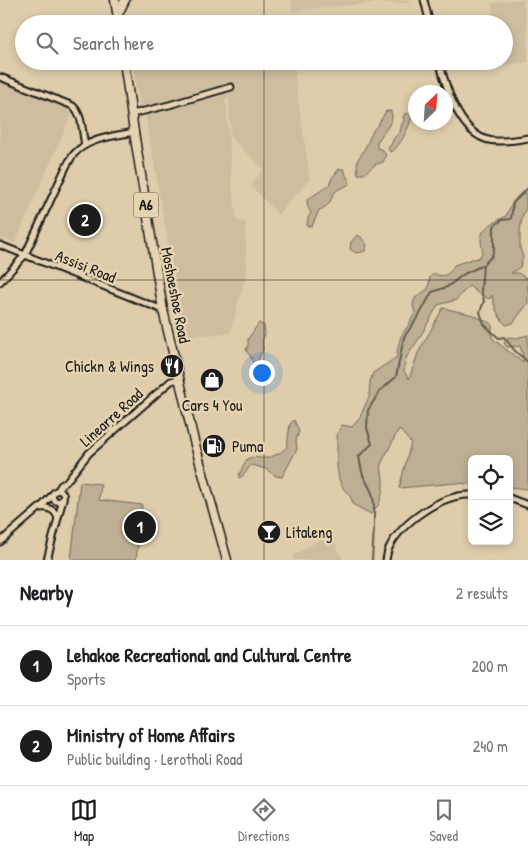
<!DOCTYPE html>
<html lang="en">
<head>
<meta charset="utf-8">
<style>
  :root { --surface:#fff; --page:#f2f2f2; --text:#202124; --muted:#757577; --line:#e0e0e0; --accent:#1c1c1c }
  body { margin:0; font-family:"Patrick Hand",sans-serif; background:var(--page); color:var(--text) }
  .controls { position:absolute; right:15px; bottom:15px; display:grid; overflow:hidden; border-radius:8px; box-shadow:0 2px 8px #0003 }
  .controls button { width:45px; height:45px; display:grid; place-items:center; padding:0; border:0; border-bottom:1px solid var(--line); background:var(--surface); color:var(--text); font:25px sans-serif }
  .compass { position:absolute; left:408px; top:85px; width:45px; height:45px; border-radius:50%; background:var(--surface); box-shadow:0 2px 8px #0003; rotate:25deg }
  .you { position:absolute; left:261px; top:372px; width:18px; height:18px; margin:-12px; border:4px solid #fff; border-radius:50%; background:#1a73e8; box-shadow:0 0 0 8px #1a73e833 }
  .badge { display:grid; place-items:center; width:32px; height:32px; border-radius:50%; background:var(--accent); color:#fff; font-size:16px; font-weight:700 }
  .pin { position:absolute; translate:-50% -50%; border:2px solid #fff; box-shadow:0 1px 5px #0006 }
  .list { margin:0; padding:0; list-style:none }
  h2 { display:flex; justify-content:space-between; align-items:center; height:65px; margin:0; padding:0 20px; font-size:21px }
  h2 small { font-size:16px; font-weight:400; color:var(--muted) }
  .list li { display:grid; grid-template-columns:32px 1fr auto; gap:15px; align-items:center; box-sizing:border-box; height:80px; padding:0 20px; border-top:1px solid var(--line) }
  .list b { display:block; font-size:19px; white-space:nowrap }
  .list p { margin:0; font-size:16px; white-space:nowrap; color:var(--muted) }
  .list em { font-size:16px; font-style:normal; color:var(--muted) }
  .icon { flex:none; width:28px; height:28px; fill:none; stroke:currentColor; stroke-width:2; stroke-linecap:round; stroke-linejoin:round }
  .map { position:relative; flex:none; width:528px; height:560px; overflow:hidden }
  .search { position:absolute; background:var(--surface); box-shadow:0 2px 8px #0003; left:15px; right:15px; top:15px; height:55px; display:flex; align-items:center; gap:12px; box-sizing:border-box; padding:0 18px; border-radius:28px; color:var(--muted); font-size:19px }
  .sheet { height:225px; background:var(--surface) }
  nav { display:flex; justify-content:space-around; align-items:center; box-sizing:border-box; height:70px; border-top:1px solid var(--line); background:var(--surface); font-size:14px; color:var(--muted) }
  nav a { display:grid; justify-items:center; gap:2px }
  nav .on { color:var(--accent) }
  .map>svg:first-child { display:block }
  .built { fill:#cebd9f }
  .green { fill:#beaf94; stroke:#6d6658 }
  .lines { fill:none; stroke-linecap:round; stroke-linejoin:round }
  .stream { stroke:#625c50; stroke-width:2 }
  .street-casing { stroke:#1c1c1c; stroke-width:9 }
  .primary-casing { stroke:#1c1c1c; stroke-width:11 }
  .street { stroke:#e6d3b1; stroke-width:5 }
  .primary { stroke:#e6d3b1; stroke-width:8 }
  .grid { fill:none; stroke:#1c1c1c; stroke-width:1; stroke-opacity:0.55 }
  .labels { text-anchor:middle; stroke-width:5; stroke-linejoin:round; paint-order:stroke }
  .shield { fill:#e6d3b1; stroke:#595349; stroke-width:1 }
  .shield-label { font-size:15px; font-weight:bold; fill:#1c1c1c }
  .street-label { font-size:16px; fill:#1c1c1c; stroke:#e6d3b1 }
  .poi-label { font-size:16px; fill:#1c1c1c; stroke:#e6d3b1; text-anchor:start }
</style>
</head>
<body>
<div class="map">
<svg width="528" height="560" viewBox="0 0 528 560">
  <rect width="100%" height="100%" fill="#deccab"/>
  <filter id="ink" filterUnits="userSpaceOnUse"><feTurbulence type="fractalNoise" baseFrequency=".02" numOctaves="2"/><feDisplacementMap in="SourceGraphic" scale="10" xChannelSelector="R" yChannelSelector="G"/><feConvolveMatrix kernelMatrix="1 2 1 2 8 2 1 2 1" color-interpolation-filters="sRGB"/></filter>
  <g filter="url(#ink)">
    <g class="built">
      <polygon points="291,0 409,0 409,3 371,3 292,11"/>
      <polygon points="513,0 523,0 528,31 528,62 500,66 499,61 504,61 504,24 494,24 491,3"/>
      <polygon points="132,61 293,61 296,73 295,77 310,179 278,214 251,186 263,169 231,138 229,99 226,99 232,185 237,221 245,222 247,271 230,333 185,336 145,114 140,115 139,102"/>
      <polygon points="0,81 73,111 15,243 0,237"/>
      <polygon points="330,533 343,560 293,560 293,556"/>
    </g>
    <g class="green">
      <polygon points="386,111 391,111 392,118 389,125 377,142 377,148 383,150 386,156 383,162 376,164 364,174 358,174 357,166 358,159 363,152 374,129 378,125"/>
      <path d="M407 113 412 116C408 130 402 142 392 152H390L388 148 391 145 394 138 400 132 402 124 404 121 403 116Z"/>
      <path d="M339 169H344L346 175 350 183C346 187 343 187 339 189 328 196 335 204 319 210L312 226H307L308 218 311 213 308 207 307 200 329 185 332 178Z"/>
      <path d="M522 192 526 193V208L522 217 520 232V248L523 257 520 267 511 273H518L528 279V303L513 323 506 325C498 317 494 306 492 295L490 299 482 296 469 286 464 291 456 300 438 305 420 337 406 358 404 371 409 379 418 353 443 308 473 315 492 324V338L523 363 524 359 520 346 507 347 504 343 508 337 516 338 528 335V489L509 487V459H472V484L456 483 399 488 411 443 399 429 381 464 383 480V490L379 504 371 514 354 505 350 496 343 488 339 479 337 467V434L342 425 352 427 359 419 369 397 370 382 373 373 397 357V352L401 336 408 326 415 313 413 305 415 298 428 289 430 277 434 273C443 279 451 274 454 265L472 259H475L480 257C484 248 482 250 481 241 480 227 496 222 506 216 510 206 514 199 522 192Z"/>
      <path d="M357 235 361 237 367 245 365 251C359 253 355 254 350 249L351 242Z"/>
      <path d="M259 323 264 326 265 334 262 341 263 349 257 362 259 370 260 378 255 383 250 379C250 373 252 372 253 366 254 360 249 355 246 350L248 346V339Z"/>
      <path d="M294 420 299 431 296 440 297 449 282 477 276 476 266 469 252 465C246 469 248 473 239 478V475L247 459C252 457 253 457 259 458 270 459 280 454 287 447L290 424Z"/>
      <polygon points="80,482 101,484 99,500 142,505 136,560 71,560"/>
    </g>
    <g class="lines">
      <g class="stream">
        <polyline points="483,265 481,290 484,301 480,312 484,324 492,332 499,338 504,337 515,351 528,362"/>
        <path d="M372 560C373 541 376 515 373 497 372 490 366 482 363 475 361 469 360 462 359 456L372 444 367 428 368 410 380 391 396 377 404 337 420 314 432 292 447 287 464 274 483 265 492 256 494 249V226L502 220 511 219 513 203 528 188"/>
      </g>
      <g class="street-casing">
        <g id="street">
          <polyline points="424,0 430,24"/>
          <path d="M439 61C446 87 458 129 485 139 496 143 517 140 528 138"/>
          <path d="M0 77 73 106C83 115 82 133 85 145"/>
          <polyline points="132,114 169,105 231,87"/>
          <polyline points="0,245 163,310"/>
          <path d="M0 282 25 255 66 167C69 162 71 157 75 153 89 138 115 136 134 132"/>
          <polyline points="58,490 61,485 66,482 89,453 171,381 179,379"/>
          <circle cx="58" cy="496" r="5.5"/>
          <polyline points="509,498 528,505"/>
          <path d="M40 508C47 507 54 509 57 516"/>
          <polyline points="0,542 44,504 52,495"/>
          <polyline points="47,560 63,499"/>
          <path d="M386 560C387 556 387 552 389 548 401 523 442 493 472 495"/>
        </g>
      </g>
      <g class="primary-casing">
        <g id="primary">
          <polyline points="115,0 119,24"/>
          <polyline points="118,14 125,0"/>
          <polyline points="124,61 134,132 163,310 194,441 227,560"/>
        </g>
      </g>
      <use href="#street" class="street"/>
      <use href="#primary" class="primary"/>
    </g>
  </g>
  <path class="grid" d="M264 0V24M264 61V560M0 280H528"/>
  <defs>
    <g id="restaurant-disc" transform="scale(1.25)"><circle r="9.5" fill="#1c1c1c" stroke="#e6d3b1"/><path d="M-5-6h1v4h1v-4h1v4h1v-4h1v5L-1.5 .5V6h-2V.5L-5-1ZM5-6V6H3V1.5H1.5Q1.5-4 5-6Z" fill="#fff"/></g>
    <g id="shop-disc" transform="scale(1.25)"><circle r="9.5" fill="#1c1c1c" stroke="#e6d3b1"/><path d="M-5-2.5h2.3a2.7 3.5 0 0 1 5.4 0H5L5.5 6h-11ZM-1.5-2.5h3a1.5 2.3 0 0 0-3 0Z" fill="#fff"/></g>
    <g id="fuel-disc" transform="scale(1.25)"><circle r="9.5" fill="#1c1c1c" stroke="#e6d3b1"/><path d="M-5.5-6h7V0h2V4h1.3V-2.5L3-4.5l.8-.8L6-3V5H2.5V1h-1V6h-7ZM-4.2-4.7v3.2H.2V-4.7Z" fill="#fff"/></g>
    <g id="bar-disc" transform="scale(1.25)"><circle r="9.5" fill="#1c1c1c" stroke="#e6d3b1"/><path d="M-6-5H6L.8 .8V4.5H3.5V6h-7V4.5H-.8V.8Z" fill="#fff"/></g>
  </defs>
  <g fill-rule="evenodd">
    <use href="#restaurant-disc" x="172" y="366"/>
    <use href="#shop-disc" x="212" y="380"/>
    <use href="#fuel-disc" x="214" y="446"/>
    <use href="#bar-disc" x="269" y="532"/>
  </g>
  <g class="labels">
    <rect class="shield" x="133.5" y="192.5" width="25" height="25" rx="4"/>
    <g class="shield-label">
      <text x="146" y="210">A6</text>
    </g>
    <g class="street-label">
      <text transform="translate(86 266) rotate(22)" y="6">Assisi Road</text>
      <text transform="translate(176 295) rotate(79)" y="6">Moshoeshoe Road</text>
      <text transform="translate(111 417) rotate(-42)" y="6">Linearre Road</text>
    </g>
    <g class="poi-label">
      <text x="154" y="372" text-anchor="end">Chickn &amp; Wings</text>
      <text x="212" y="411" text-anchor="middle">Cars 4 You</text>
      <text x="232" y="452">Puma</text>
      <text x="286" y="538">Litaleng</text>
    </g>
  </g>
</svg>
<div class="controls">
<button><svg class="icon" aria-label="locate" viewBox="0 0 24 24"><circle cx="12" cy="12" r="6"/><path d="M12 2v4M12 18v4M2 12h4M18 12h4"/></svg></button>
<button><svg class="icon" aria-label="layers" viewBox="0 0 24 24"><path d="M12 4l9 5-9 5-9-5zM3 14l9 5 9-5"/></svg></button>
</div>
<svg class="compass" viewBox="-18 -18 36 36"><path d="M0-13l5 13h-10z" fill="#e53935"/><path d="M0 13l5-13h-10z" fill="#757577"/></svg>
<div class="you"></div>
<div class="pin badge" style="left:140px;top:527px">1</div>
<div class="pin badge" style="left:85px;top:220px">2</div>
<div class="search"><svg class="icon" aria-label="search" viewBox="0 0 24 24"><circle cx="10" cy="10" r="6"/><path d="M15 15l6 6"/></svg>Search here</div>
</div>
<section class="sheet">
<h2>Nearby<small>2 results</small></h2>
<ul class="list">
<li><span class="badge">1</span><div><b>Lehakoe Recreational and Cultural Centre</b><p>Sports</p></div><em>200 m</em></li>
<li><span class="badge">2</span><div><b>Ministry of Home Affairs</b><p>Public building · Lerotholi Road</p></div><em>240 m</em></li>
</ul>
</section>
<nav>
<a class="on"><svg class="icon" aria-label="map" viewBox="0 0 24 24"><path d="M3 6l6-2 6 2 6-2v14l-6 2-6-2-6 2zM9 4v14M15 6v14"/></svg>Map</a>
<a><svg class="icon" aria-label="directions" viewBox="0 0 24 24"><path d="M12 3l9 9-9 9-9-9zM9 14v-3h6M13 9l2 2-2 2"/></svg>Directions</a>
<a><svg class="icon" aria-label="saved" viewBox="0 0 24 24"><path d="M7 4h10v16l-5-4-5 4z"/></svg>Saved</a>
</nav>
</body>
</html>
